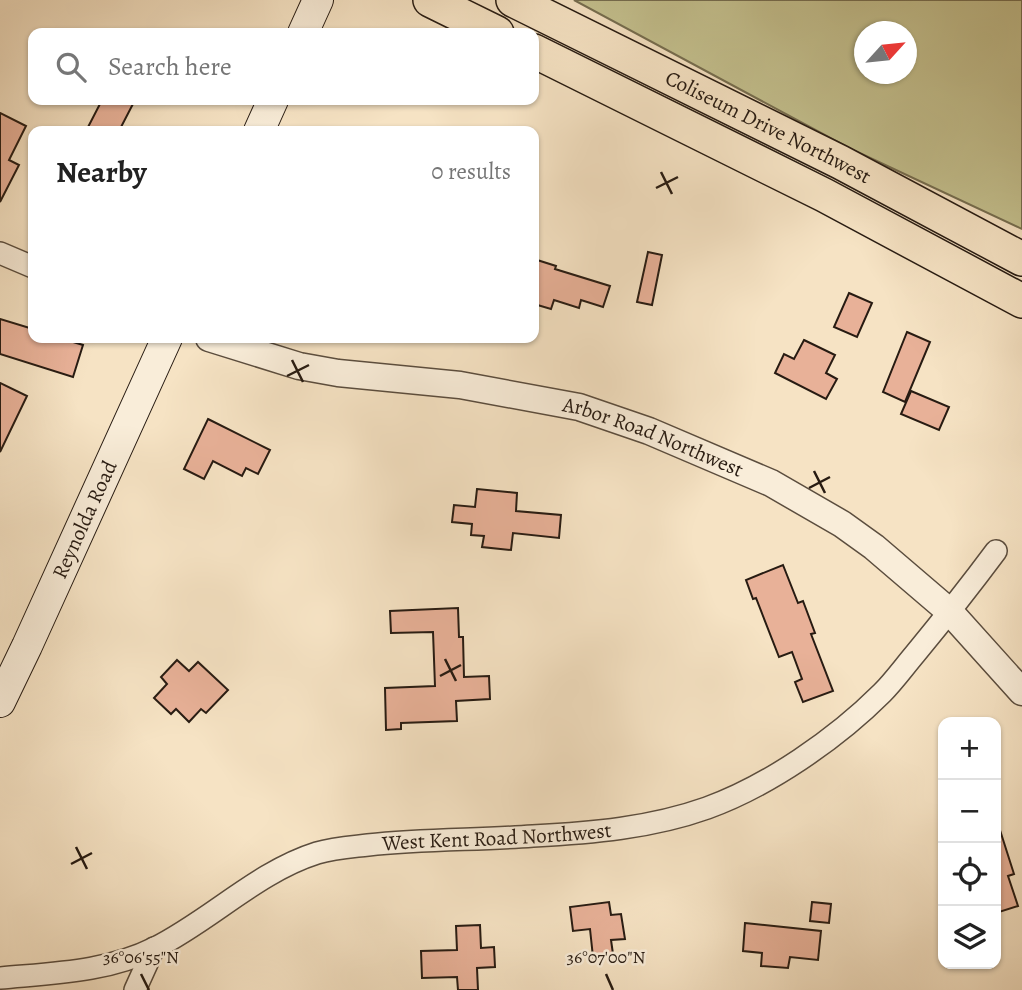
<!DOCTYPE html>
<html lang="en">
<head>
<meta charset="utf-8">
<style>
  :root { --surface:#fff; --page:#f6f6f6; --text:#222; --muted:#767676; --line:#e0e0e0 }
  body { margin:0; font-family:Alegreya,serif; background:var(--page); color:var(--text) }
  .controls { position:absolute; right:21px; bottom:21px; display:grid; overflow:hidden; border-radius:14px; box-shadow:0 2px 5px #0004 }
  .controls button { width:63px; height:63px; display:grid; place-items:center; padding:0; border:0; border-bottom:2px solid var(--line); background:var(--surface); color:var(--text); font:35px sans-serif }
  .compass { position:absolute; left:854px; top:21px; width:63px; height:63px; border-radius:50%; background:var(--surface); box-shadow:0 2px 5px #0004; rotate:63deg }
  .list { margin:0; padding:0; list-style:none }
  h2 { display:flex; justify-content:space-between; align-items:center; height:91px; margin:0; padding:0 28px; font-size:30px }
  h2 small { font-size:23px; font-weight:400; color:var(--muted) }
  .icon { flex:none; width:38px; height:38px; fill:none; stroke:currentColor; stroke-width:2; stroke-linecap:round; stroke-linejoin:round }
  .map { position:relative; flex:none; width:1022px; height:990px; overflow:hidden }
  .search { position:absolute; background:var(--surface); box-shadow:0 2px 5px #0004; left:28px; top:28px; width:511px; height:77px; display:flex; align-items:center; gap:18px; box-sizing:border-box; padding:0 24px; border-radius:14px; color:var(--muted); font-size:26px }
  .panel { position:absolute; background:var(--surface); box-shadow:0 2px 5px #0004; left:28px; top:126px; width:511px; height:217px; border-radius:14px }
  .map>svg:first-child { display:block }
  .green { fill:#c4c18f; stroke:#766e50; stroke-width:2; fill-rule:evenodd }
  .building { fill:#e8b198; stroke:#271b12; stroke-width:2 }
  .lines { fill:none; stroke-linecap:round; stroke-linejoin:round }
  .minor-casing { stroke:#5b4d3e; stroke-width:24 }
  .tertiary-casing { stroke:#5b4d3e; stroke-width:29 }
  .secondary-casing { stroke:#271b12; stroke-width:32 }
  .primary-casing { stroke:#271b12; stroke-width:36 }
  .minor { stroke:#f9edd9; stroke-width:21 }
  .tertiary { stroke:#f9edd9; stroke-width:26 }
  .secondary { stroke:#f9edd9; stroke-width:30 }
  .primary { stroke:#f6e3c4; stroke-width:33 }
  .ticks { fill:none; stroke:#271b12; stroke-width:2.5 }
  .labels { text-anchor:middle; stroke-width:5; stroke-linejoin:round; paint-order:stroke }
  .street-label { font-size:21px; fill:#271b12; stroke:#f9edd9 }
  .ticks-label { font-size:18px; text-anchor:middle; fill:#271b12; stroke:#f9edd9; stroke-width:5; stroke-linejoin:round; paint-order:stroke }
</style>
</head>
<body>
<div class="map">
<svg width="1022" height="990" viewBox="0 0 1022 990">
  <rect width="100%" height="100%" fill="#f6e3c4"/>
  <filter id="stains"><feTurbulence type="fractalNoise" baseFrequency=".00286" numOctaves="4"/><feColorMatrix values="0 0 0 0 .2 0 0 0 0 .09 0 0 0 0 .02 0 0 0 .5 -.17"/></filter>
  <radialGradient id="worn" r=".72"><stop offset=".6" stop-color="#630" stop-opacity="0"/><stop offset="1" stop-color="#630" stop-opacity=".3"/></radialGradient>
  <path class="green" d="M574 0H1022V229L849 148ZM864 32H906V74H864Z"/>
  <g class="building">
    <polygon points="102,100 135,100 119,131 86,131"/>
    <polygon points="0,113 26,126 9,160 19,165 0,202"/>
    <polygon points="648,252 662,255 652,305 637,302"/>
    <polygon points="534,259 556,266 555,269 610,286 603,307 581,300 579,308 554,300 551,309 534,304"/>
    <polygon points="849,293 872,303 857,337 834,327"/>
    <polygon points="0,319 33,329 33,338 60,338 83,345 73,377 0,354"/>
    <polygon points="907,332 930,342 905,402 883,392"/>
    <polygon points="804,340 835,355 826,373 837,379 826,399 775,373 784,354 794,359"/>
    <polygon points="0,383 27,396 0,452"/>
    <polygon points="911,391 949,407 939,430 901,414"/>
    <polygon points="208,419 270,450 258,474 246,468 242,476 213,461 204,479 184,469"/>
    <polygon points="477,489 517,493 516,511 561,515 559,538 513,533 511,550 482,547 484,536 471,535 472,524 452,522 454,505 475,507"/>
    <polygon points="783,565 798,603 803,601 815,633 811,634 833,691 803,702 795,682 802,679 792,652 779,657 756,598 753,599 746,580"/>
    <polygon points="458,608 459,637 463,637 464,677 489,676 490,699 456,701 457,721 401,723 401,729 386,730 385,688 435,686 433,632 391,633 390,611"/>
    <polygon points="177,660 189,671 198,662 228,690 206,713 201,709 189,722 176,709 171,714 154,698 167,684 161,677"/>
    <polygon points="999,827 1014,874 1008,876 1018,906 996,913 996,828"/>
    <polygon points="609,902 611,915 621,914 625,939 611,940 613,954 593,957 590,929 573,931 570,907"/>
    <polygon points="812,902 831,904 829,923 810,921"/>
    <polygon points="745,923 821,931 818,960 790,957 788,968 761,966 762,953 743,951"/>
    <polygon points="480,925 481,948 494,947 495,967 477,968 478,990 458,990 457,977 422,978 421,951 457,950 456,926"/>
  </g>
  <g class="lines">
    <g class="minor-casing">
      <g id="minor">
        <polyline points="0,253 33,267"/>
        <path id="s1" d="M0 978C53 973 107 972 155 948 211 920 257 872 317 853 334 848 351 847 368 845 423 839 478 840 533 836 591 833 651 828 707 808 768 786 836 739 882 693 894 681 904 667 915 654 943 620 970 586 996 551"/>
        <polyline points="135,990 154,948"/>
      </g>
    </g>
    <g class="tertiary-casing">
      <g id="tertiary">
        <path id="s2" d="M209 338 299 366 338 373 460 385 579 407 649 431 771 483 842 524 874 547 950 612 1022 692"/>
      </g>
    </g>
    <g class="secondary-casing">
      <g id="secondary">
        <polyline points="303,33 318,0"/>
        <polyline points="259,131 273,100"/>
        <path id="s3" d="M0 702 27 646 167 338"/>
      </g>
    </g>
    <g class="primary-casing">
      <g id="primary">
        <polyline points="430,0 497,33"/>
        <path id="s4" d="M513 0 840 162 1022 259"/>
        <polyline points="534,51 824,195 1022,301"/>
      </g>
    </g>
    <use href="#minor" class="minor"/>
    <use href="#tertiary" class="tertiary"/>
    <use href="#secondary" class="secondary"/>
    <use href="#primary" class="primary"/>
  </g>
  <path class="ticks" d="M661 172 672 194M656 188 678 177M292 360 303 382M287 376 309 365M814 471 825 493M809 488 830 477M445 659 456 681M440 676 461 665M76 847 87 869M71 864 92 853M141 974 149 990M606 974 613 990"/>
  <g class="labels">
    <g class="street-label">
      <text dy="7" stroke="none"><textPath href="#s4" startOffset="285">Coliseum Drive Northwest</textPath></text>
      <text dy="7" stroke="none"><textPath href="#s2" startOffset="457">Arbor Road Northwest</textPath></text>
      <text dy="7" stroke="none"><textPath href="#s3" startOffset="201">Reynolda Road</textPath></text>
      <text dy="7" stroke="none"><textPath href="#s1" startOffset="528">West Kent Road Northwest</textPath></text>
    </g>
  </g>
  <g class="ticks-label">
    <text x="141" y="963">36°06'55"N</text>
    <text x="606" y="963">36°07'00"N</text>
  </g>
  <rect width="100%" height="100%" filter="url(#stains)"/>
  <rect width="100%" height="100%" fill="url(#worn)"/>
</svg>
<div class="controls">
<button>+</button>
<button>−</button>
<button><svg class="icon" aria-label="locate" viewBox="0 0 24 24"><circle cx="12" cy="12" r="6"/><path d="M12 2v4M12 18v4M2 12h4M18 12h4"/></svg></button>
<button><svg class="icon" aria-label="layers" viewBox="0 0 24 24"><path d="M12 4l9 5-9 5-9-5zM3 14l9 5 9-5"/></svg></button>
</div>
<svg class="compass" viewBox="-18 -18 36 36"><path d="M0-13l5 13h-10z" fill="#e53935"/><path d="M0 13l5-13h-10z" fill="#767676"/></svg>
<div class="search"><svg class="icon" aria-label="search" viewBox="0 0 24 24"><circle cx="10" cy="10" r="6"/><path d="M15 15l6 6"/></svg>Search here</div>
<section class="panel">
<h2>Nearby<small>0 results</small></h2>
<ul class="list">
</ul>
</section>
</div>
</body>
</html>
